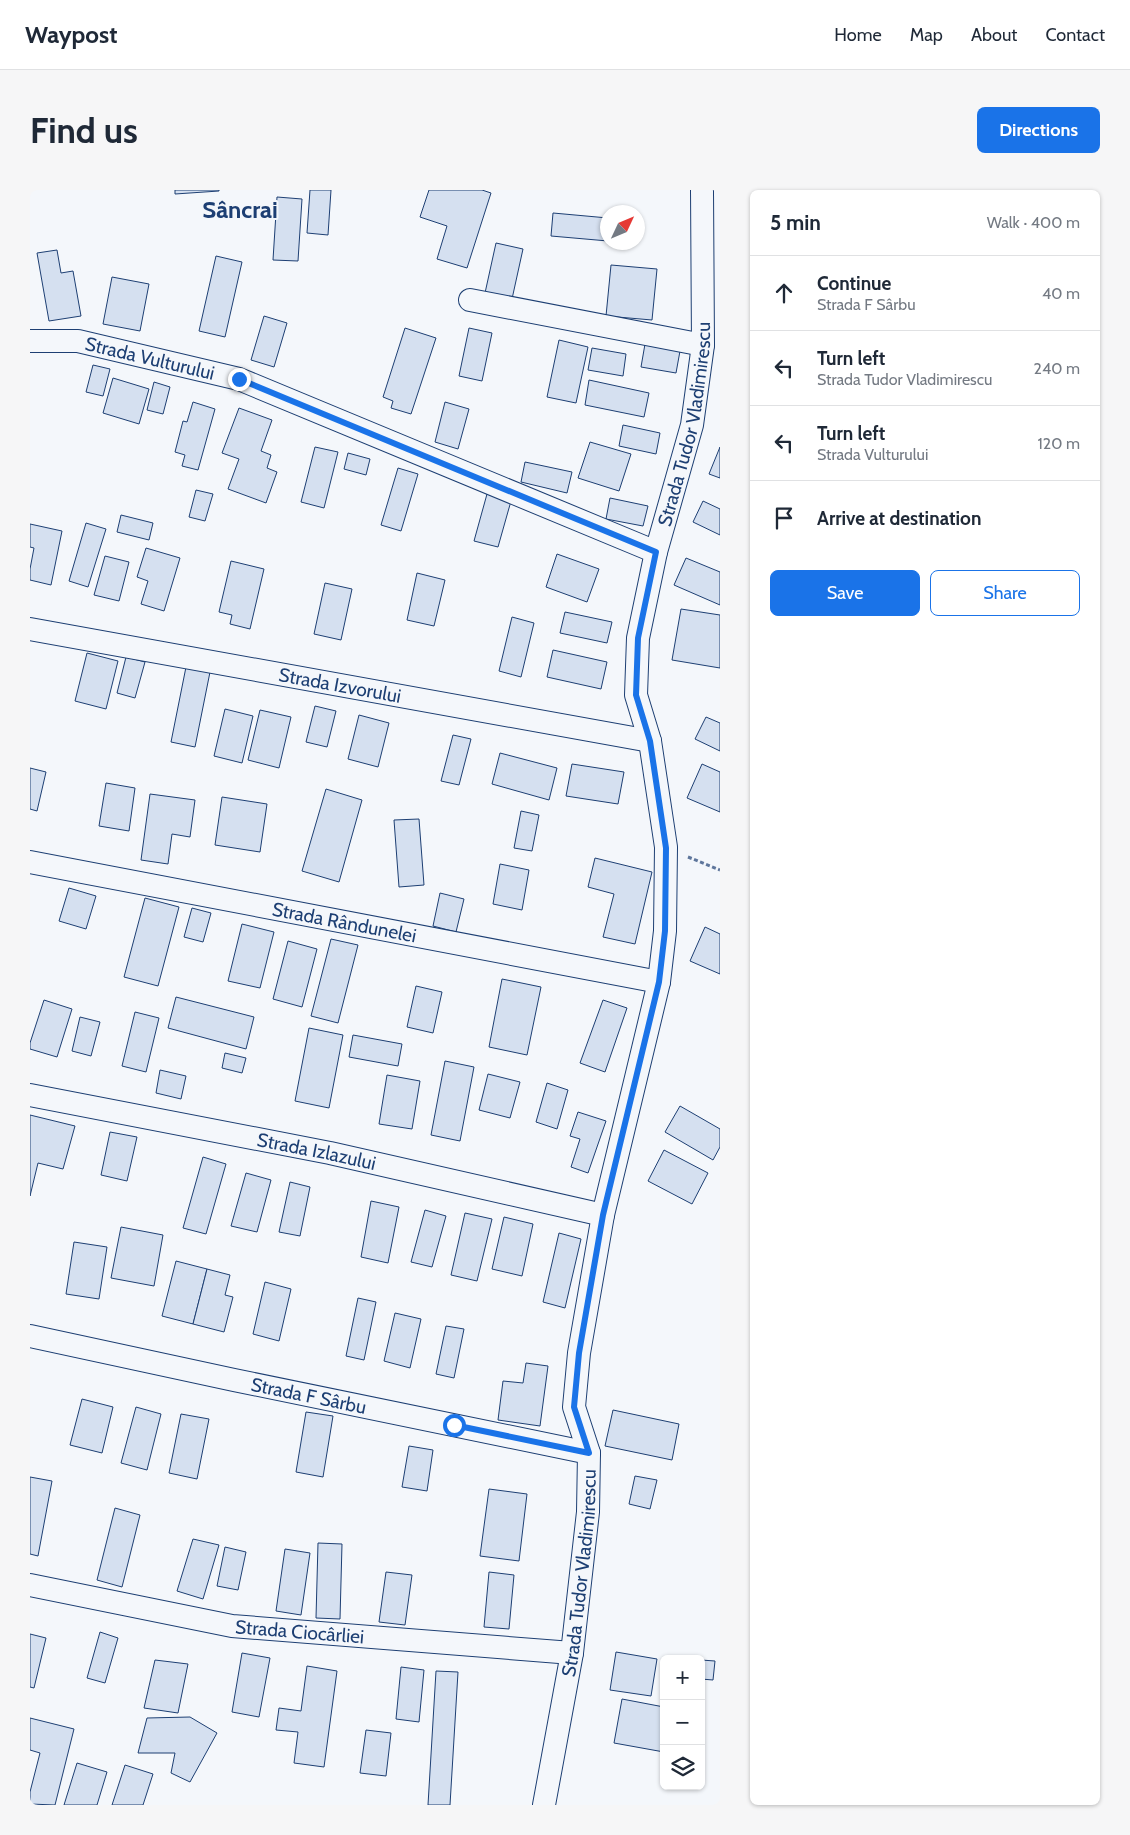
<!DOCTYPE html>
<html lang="en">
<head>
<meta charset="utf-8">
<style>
  :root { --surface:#fff; --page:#f6f6f7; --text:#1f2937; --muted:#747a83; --line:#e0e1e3; --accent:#1a73e8 }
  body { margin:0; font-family:Cabin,sans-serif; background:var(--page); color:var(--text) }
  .controls { position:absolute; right:15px; bottom:15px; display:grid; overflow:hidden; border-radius:8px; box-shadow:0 1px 4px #0004 }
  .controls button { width:45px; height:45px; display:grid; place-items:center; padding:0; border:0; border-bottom:1px solid var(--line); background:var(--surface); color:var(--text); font:25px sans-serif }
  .compass { position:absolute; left:570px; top:15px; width:45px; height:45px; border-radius:50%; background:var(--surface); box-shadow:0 1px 4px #0004; rotate:46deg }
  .stop { position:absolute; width:15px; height:15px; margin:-11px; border:4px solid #1a73e8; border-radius:50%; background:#fff }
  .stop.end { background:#1a73e8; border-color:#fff; box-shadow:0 1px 5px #0008 }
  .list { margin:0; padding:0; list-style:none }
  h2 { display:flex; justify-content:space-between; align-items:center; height:65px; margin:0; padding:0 20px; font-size:21px }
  h2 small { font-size:16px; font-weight:400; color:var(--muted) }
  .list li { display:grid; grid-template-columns:32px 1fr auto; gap:15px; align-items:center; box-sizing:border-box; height:75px; padding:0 20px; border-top:1px solid var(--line) }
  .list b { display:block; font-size:19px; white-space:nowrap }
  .list p { margin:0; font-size:16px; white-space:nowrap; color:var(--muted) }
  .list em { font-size:16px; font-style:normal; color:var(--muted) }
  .actions { display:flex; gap:10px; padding:15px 20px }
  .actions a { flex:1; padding:11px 0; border:1px solid var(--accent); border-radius:8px; text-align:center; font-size:18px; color:var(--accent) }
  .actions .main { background:var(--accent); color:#fff }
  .icon { flex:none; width:28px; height:28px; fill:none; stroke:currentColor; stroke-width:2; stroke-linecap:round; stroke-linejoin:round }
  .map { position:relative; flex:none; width:690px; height:1615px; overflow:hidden; border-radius:8px }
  header { display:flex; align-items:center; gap:30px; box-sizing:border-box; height:70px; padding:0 25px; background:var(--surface); border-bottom:1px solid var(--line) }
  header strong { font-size:24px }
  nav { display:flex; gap:28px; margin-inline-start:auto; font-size:18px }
  .intro { display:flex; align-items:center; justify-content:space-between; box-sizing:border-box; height:120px; padding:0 30px }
  h1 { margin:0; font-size:35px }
  .button { padding:12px 22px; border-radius:8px; background:var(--accent); color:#fff; font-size:18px; font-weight:700 }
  main { display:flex; gap:30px; padding:0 30px }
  aside { flex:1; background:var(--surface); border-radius:8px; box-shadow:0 1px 4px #0004 }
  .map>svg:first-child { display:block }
  .building { fill:#d5e0f0; stroke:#1d3f73 }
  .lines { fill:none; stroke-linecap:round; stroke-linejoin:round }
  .minor-casing { stroke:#1d3f73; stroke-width:24 }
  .path { stroke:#5e769c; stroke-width:3; stroke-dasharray:4 2.5; stroke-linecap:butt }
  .minor { stroke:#f4f7fb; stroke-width:22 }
  .route { stroke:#1a73e8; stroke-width:6 }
  .labels { text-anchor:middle; stroke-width:4; stroke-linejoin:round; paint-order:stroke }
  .street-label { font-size:19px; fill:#1d3f73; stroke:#f4f7fb }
  .district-label { font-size:24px; font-weight:bold; fill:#1d3f73; stroke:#f4f7fb }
</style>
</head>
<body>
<header>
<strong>Waypost</strong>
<nav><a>Home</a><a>Map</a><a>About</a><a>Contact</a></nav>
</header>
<div class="intro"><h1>Find us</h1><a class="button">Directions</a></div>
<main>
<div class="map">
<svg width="690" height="1615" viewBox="0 0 690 1615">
  <rect width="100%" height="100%" fill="#f4f7fb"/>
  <g class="building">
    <polygon points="145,0 189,0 189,1 145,4"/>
    <polygon points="280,0 301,0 298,45 277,43"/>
    <polygon points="399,0 452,0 461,3 437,78 407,69 417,36 390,27"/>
    <polygon points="247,7 272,9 268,71 243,70"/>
    <polygon points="523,23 578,28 578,51 521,46"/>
    <polygon points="466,53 493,59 482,109 455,103"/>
    <polygon points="27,60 31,83 43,81 51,126 19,131 7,63"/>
    <polygon points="186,66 212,72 195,147 169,141"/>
    <polygon points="581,75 627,79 622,130 576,126"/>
    <polygon points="82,87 119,94 110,141 73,134"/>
    <polygon points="234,126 257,133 244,177 221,170"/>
    <polygon points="375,138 406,148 381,224 361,218 363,211 353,207"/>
    <polygon points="439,138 462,143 452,191 429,186"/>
    <polygon points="529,150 558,157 546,213 517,207"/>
    <polygon points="615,154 650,161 646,183 611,177"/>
    <polygon points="562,158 596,164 593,186 558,180"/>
    <polygon points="63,175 80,179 73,206 56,202"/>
    <polygon points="83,188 119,199 109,234 73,223"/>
    <polygon points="559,190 619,203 614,227 555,215"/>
    <polygon points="124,192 140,197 133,224 117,220"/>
    <polygon points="163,212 185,219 168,280 152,276 155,265 145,262 153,231 157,232"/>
    <polygon points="415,212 439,219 428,259 405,252"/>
    <polygon points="209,218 242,230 231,261 241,265 237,278 247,282 236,313 198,299 209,269 192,263"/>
    <polygon points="593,235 630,243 626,264 589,256"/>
    <polygon points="560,252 601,264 589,301 548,288"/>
    <polygon points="285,257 308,262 294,318 271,312"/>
    <polygon points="690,257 690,288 679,284"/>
    <polygon points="318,263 340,269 336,285 314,279"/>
    <polygon points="495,272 542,282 537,303 491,292"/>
    <polygon points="368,278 388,284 371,341 351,335"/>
    <polygon points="166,300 183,304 175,331 159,327"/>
    <polygon points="457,304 481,311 468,357 444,351"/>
    <polygon points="580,308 618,316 613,336 576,329"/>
    <polygon points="673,311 690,319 690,345 663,332"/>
    <polygon points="91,325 123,333 119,350 87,342"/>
    <polygon points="56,333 76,339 58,397 39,391"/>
    <polygon points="0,334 32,341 21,395 0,390 0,379 4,358 0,357"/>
    <polygon points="116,358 150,368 134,421 111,414 118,391 107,387"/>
    <polygon points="527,364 569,379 557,412 516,397"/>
    <polygon points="75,366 99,372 89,411 64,405"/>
    <polygon points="656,368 690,382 690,415 644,395"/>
    <polygon points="201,371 234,379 220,439 200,434 202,425 189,422"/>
    <polygon points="387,383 415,390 404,436 377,430"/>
    <polygon points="295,393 322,399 311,450 284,444"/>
    <polygon points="651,419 690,425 690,478 642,470"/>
    <polygon points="535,422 582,432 577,453 530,443"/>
    <polygon points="482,427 504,433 491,487 469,481"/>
    <polygon points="523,460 577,472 571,499 517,487"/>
    <polygon points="57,463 88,471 76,519 45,511"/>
    <polygon points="96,467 115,472 105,508 87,503"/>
    <polygon points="157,472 181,477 165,557 141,552"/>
    <polygon points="285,516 306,521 297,557 276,552"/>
    <polygon points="195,519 223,526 212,573 184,566"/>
    <polygon points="230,520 261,527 249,578 218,570"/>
    <polygon points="329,525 359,533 348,577 318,569"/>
    <polygon points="676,527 690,533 690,561 665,549"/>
    <polygon points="423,545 441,549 429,595 411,591"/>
    <polygon points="470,563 527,578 519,610 462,594"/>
    <polygon points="542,574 594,582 588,614 536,606"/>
    <polygon points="672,574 690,582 690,622 657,608"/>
    <polygon points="0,578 16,582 7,621 0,619"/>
    <polygon points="76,593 105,598 99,641 69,636"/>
    <polygon points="296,599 332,610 309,692 272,681"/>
    <polygon points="120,604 165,610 160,647 142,644 138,674 111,670"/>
    <polygon points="192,607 237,614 230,662 185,655"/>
    <polygon points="491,621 509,625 502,661 484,658"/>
    <polygon points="389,629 394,695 369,697 364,630"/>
    <polygon points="565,668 622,682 605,754 573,747 584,704 558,697"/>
    <polygon points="470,674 499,680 492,720 463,714"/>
    <polygon points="39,698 66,706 56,739 29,731"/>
    <polygon points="410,703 434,709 426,742 403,736"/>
    <polygon points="115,708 149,717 128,796 94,787"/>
    <polygon points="162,718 181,723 173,752 154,747"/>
    <polygon points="212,734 244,742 230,798 198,791"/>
    <polygon points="675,737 690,744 690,784 660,771"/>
    <polygon points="301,749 328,755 308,833 281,826"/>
    <polygon points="258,751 287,759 272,817 243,809"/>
    <polygon points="472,789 511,797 497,865 459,857"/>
    <polygon points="386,796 412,802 403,843 377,837"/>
    <polygon points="146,807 224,827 216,859 138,838"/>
    <polygon points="14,810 42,819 27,867 0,859 0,853"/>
    <polygon points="573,810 597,818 575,882 550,873"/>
    <polygon points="105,822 129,828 116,882 92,876"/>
    <polygon points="50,827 70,832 61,866 42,861"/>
    <polygon points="279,838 313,845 299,918 265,911"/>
    <polygon points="323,845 372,854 368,876 319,867"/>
    <polygon points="195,863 216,868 212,883 192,878"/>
    <polygon points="415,871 444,877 430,951 401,945"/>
    <polygon points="130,880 156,886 151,909 126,903"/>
    <polygon points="458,884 490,892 480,928 449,920"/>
    <polygon points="357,885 390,891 382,939 349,934"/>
    <polygon points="517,893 538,900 527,939 506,932"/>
    <polygon points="650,916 690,939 690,957 683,970 635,942"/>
    <polygon points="548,922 576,931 558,983 541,977 550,949 540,946"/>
    <polygon points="0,925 45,936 33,979 8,973 0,1006"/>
    <polygon points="80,942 107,947 97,991 71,985"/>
    <polygon points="634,960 678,983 662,1014 618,991"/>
    <polygon points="173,967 196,974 176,1044 153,1038"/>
    <polygon points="216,983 241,990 227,1042 201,1036"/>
    <polygon points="260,992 280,997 270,1046 249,1042"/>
    <polygon points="341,1011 369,1017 358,1073 331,1067"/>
    <polygon points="395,1020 416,1026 402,1077 381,1072"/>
    <polygon points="435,1023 462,1029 447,1091 421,1085"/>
    <polygon points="474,1027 503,1034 492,1086 462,1079"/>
    <polygon points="91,1037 133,1045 124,1096 81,1088"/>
    <polygon points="529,1043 551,1049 535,1118 513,1112"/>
    <polygon points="44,1052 77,1057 69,1109 36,1104"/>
    <polygon points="146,1071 177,1079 163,1134 132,1126"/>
    <polygon points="177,1079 200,1085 195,1105 203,1107 194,1142 163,1134"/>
    <polygon points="235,1092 261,1099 249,1151 223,1144"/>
    <polygon points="328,1108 346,1112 334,1170 316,1166"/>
    <polygon points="365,1123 391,1129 380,1178 354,1171"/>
    <polygon points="416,1136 434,1139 424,1188 406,1184"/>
    <polygon points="496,1173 518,1176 510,1236 468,1230 473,1191 493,1193"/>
    <polygon points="52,1209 83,1217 72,1263 40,1255"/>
    <polygon points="106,1217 131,1224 117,1280 91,1273"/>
    <polygon points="583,1220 649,1234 642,1270 575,1256"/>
    <polygon points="276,1222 303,1226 293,1287 266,1282"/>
    <polygon points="151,1224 179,1229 167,1289 139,1283"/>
    <polygon points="379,1256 403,1260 397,1301 372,1297"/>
    <polygon points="605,1286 627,1290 620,1319 599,1314"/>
    <polygon points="0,1287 22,1291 8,1366 0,1364"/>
    <polygon points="459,1299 497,1304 489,1371 450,1366"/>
    <polygon points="85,1318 110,1325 92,1397 67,1390"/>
    <polygon points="163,1349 189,1355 173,1409 147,1401"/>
    <polygon points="288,1353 312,1354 310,1429 286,1428"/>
    <polygon points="195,1357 216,1362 208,1400 187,1396"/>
    <polygon points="255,1359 280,1363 271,1425 246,1421"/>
    <polygon points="356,1382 382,1385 375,1435 349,1432"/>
    <polygon points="459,1382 484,1385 479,1439 454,1437"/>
    <polygon points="70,1442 88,1448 75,1493 57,1488"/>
    <polygon points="0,1444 16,1448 4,1498 0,1497"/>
    <polygon points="586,1462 627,1469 621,1506 580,1500"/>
    <polygon points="212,1463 240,1468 229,1527 202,1522"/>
    <polygon points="125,1470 158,1474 148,1523 114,1518"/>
    <polygon points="671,1470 685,1471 683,1490 671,1489"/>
    <polygon points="277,1476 307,1481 294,1577 264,1573 268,1542 246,1540 249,1518 271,1521"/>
    <polygon points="371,1477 394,1480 389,1532 366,1529"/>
    <polygon points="406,1481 428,1482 420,1615 398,1615"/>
    <polygon points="592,1509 634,1517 634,1562 584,1553"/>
    <polygon points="160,1527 187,1543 160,1592 141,1583 145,1563 108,1563 117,1528"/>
    <polygon points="0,1528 44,1539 25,1615 0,1614 0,1602 10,1563 0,1560"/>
    <polygon points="336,1540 361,1543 356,1586 330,1583"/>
    <polygon points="47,1573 77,1582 67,1615 34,1615"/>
    <polygon points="95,1575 123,1584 113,1615 82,1615"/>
  </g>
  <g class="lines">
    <g class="minor-casing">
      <g id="minor">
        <polyline points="440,110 673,155"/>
        <path id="s1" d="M0 151H48L209 189 626 362"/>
        <path id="s2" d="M0 439 620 551"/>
        <path id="s3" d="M0 672 629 792"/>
        <path id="s4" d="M0 905 300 963 573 1025"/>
        <path id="s5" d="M0 1146 204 1190 559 1263"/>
        <path id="s6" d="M0 1395 202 1436 542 1463"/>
        <path id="s7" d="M514 1615 542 1463 558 1322 559 1263 544 1217 549 1163 573 1025 629 792 635 741 636 657 620 551 606 505 608 448 626 362 662 235 673 155 672 0"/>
      </g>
    </g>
    <polyline class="path" points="658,667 690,680"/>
    <use href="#minor" class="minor"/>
  </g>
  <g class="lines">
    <polyline class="route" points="209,189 626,362 608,448 606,505 620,551 636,658 635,741 629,792 573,1025 549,1163 544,1217 559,1263 424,1235"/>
  </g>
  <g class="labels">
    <g class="street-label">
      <text dy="7" stroke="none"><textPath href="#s1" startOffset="122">Strada Vulturului</textPath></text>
      <text dy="7" stroke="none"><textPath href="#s7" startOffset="1405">Strada Tudor Vladimirescu</textPath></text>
      <text dy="7" stroke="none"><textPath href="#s2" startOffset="315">Strada Izvorului</textPath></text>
      <text dy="7" stroke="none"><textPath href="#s3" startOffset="320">Strada Rândunelei</textPath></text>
      <text dy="7" stroke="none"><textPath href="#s4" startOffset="292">Strada Izlazului</textPath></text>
      <text dy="7" stroke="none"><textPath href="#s5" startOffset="285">Strada F Sârbu</textPath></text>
      <text dy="7" stroke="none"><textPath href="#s7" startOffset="235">Strada Tudor Vladimirescu</textPath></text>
      <text dy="7" stroke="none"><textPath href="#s6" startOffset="274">Strada Ciocârliei</textPath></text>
    </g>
    <g class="district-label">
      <text x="210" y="28">Sâncrai</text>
    </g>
  </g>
</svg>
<div class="controls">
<button>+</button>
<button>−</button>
<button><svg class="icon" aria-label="layers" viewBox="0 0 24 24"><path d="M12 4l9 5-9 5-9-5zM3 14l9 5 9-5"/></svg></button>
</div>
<svg class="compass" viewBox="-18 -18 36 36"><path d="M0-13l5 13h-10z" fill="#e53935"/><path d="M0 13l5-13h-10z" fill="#747a83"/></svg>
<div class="stop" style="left:424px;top:1235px"></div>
<div class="stop end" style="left:209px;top:189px"></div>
</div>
<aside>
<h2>5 min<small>Walk · 400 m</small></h2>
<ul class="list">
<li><svg class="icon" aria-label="ahead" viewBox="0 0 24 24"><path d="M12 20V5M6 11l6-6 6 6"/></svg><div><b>Continue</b><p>Strada F Sârbu</p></div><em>40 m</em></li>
<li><svg class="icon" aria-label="left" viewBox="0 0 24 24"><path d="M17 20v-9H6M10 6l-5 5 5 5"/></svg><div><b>Turn left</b><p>Strada Tudor Vladimirescu</p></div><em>240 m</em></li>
<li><svg class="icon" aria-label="left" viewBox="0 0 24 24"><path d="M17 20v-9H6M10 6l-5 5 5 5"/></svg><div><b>Turn left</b><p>Strada Vulturului</p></div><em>120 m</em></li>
<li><svg class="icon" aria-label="arrive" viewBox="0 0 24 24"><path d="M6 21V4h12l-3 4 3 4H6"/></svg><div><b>Arrive at destination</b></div></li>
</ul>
<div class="actions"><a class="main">Save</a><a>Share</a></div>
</aside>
</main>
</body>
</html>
